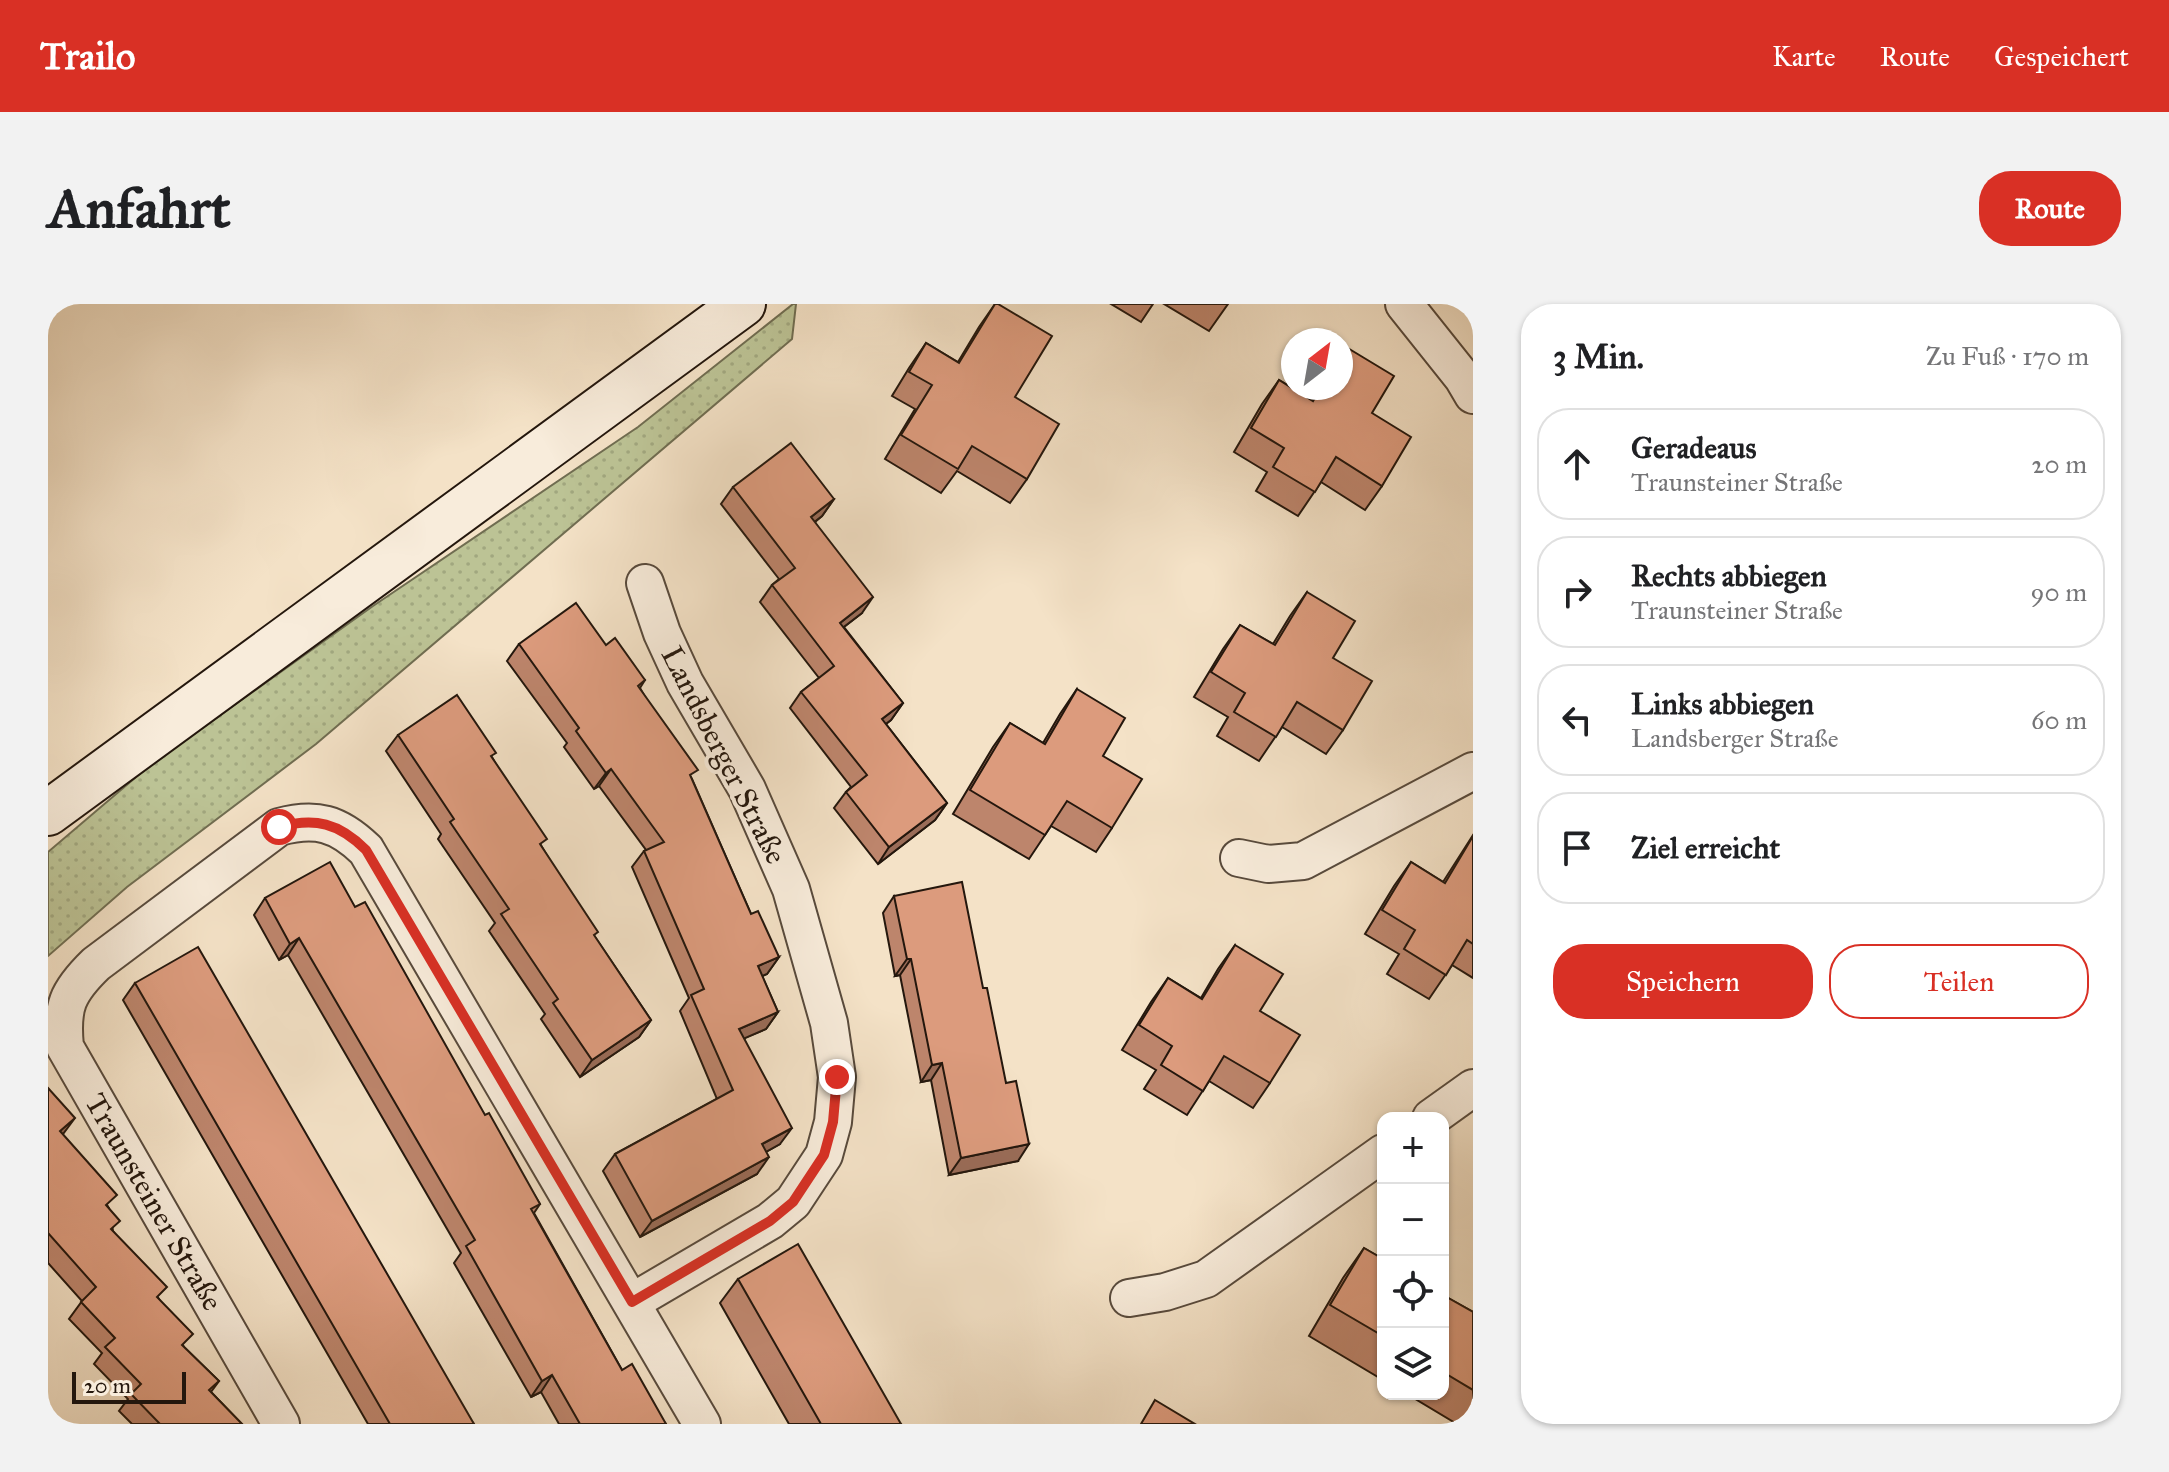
<!DOCTYPE html>
<html lang="de">
<head>
<meta charset="utf-8">
<style>
  :root { --surface:#fff; --page:#f2f2f2; --text:#202124; --muted:#757577; --line:#e0e0e0; --accent:#d93025 }
  body { margin:0; font-family:"IM FELL Great Primer",serif; background:var(--page); color:var(--text) }
  .controls { position:absolute; right:24px; bottom:24px; display:grid; overflow:hidden; border-radius:16px; box-shadow:0 2px 6px #0004 }
  .controls button { width:72px; height:72px; display:grid; place-items:center; padding:0; border:0; border-bottom:2px solid var(--line); background:var(--surface); color:var(--text); font:40px sans-serif }
  .compass { position:absolute; left:1233px; top:24px; width:72px; height:72px; border-radius:50%; background:var(--surface); box-shadow:0 2px 6px #0004; rotate:31deg }
  .scale { position:absolute; left:24px; bottom:20px; width:114px; box-sizing:border-box; padding-left:8px; border:4px solid #24170d; border-top:0; font-size:22px; line-height:28px; white-space:nowrap; color:#24170d; -webkit-text-stroke:6px #f8ecdb; paint-order:stroke }
  .stop { position:absolute; width:24px; height:24px; margin:-18px; border:6px solid #d93025; border-radius:50%; background:#fff }
  .stop.end { background:#d93025; border-color:#fff; box-shadow:0 2px 8px #0008 }
  .list { margin:0; padding:0; list-style:none }
  h2 { display:flex; justify-content:space-between; align-items:center; height:104px; margin:0; padding:0 32px; font-size:34px }
  h2 small { font-size:26px; font-weight:400; color:var(--muted) }
  .list li { display:grid; grid-template-columns:52px 1fr auto; gap:24px; align-items:center; box-sizing:border-box; height:112px; margin:0 16px 16px; padding:0 16px; border:2px solid var(--line); border-radius:32px }
  .list b { display:block; font-size:30px; white-space:nowrap }
  .list p { margin:0; font-size:26px; white-space:nowrap; color:var(--muted) }
  .list em { font-size:26px; font-style:normal; color:var(--muted) }
  .actions { display:flex; gap:16px; padding:24px 32px }
  .actions a { flex:1; padding:18px 0; border:2px solid var(--accent); border-radius:32px; text-align:center; font-size:28px; color:var(--accent) }
  .actions .main { background:var(--accent); color:#fff }
  .icon { flex:none; width:44px; height:44px; fill:none; stroke:currentColor; stroke-width:2; stroke-linecap:round; stroke-linejoin:round }
  .map { position:relative; flex:none; width:1425px; height:1120px; overflow:hidden; border-radius:32px }
  header { display:flex; align-items:center; gap:48px; box-sizing:border-box; height:112px; padding:0 40px; background:var(--accent); color:#fff }
  header strong { font-size:38px }
  nav { display:flex; gap:44px; margin-inline-start:auto; font-size:28px }
  .intro { display:flex; align-items:center; justify-content:space-between; box-sizing:border-box; height:192px; padding:0 48px }
  h1 { margin:0; font-size:56px }
  .button { padding:20px 36px; border-radius:32px; background:var(--accent); color:#fff; font-size:28px; font-weight:700 }
  main { display:flex; gap:48px; padding:0 48px }
  aside { flex:1; background:var(--surface); border-radius:32px; box-shadow:0 2px 6px #0004 }
  .map>svg:first-child { display:block }
  .grass { fill:url(#grass-dots); stroke:#706d51; stroke-width:2 }
  .lines { fill:none; stroke-linecap:round; stroke-linejoin:round }
  .minor-casing { stroke:#584a3c; stroke-width:40 }
  .secondary-casing { stroke:#24170d; stroke-width:48 }
  .minor { stroke:#f8ecdb; stroke-width:36 }
  .secondary { stroke:#f8ecdb; stroke-width:44 }
  .wall { fill:#bd856c; stroke:#24170d; stroke-width:2 }
  .shaded-wall { fill:#9a6c58; stroke:#24170d; stroke-width:2 }
  .building { fill:#dc9b7d; stroke:#24170d; stroke-width:2 }
  .route { stroke:#d93025; stroke-width:10 }
  .labels { text-anchor:middle; stroke-width:8; stroke-linejoin:round; paint-order:stroke }
  .street-label { font-size:30px; fill:#24170d; stroke:#f8ecdb }
</style>
</head>
<body>
<header>
<strong>Trailo</strong>
<nav><a>Karte</a><a>Route</a><a>Gespeichert</a></nav>
</header>
<div class="intro"><h1>Anfahrt</h1><a class="button">Route</a></div>
<main>
<div class="map">
<svg width="1425" height="1120" viewBox="0 0 1425 1120">
  <defs>
    <pattern id="grass-dots" width="8" height="8" patternUnits="userSpaceOnUse" patternTransform="scale(2)"><rect width="8" height="8" fill="#bcc395"/><path d="M2 2h.1M6 6h.1" fill="none" stroke="#a1a77f" stroke-width="1.8" stroke-linecap="round"/></pattern>
  </defs>
  <rect width="100%" height="100%" fill="#f4e2c7"/>
  <filter id="stains"><feTurbulence type="fractalNoise" baseFrequency=".0025" numOctaves="4"/><feColorMatrix values="0 0 0 0 .2 0 0 0 0 .09 0 0 0 0 .02 0 0 0 .5 -.17"/></filter>
  <radialGradient id="worn" r=".72"><stop offset=".6" stop-color="#630" stop-opacity="0"/><stop offset="1" stop-color="#630" stop-opacity=".3"/></radialGradient>
  <polygon class="grass" points="745,0 748,0 744,35 268,440 79,583 0,652 0,548 101,462 325,302 590,123"/>
  <g class="lines">
    <g class="minor-casing">
      <g id="minor">
        <polyline points="1356,0 1415,74 1425,91"/>
        <polyline points="1191,554 1220,560 1255,557 1425,467"/>
        <polyline points="1383,814 1425,784"/>
        <polyline points="1081,994 1117,988 1158,975 1335,849"/>
        <polyline points="584,998 722,917 745,898 776,851 785,818 789,773 781,719 743,585 699,485 637,379 614,329 597,279"/>
        <path d="M233 1120 17 743C13 703 19 688 48 660L231 523C268 513 290 519 318 546L654 1120"/>
      </g>
    </g>
    <g class="secondary-casing">
      <polyline id="secondary" points="0,509 695,0"/>
    </g>
    <use href="#minor" class="minor"/>
    <use href="#secondary" class="secondary"/>
  </g>
  <g class="wall">
    <polygon points="947,0 967,93 979,175 962,199 909,167 893,189 837,155 867,105 844,92 861,64 878,39 910,58 931,23"/>
    <polygon points="1063,0 1105,0 1093,18"/>
    <polygon points="1116,0 1180,0 1161,27"/>
    <polygon points="1231,76 1264,96 1271,84 1293,84 1324,109 1334,182 1317,206 1273,178 1250,212 1208,187 1219,168 1186,148 1214,100"/>
    <polygon points="685,183 786,195 774,212 767,218 814,309 796,323 855,399 843,416 838,420 899,499 887,516 830,560 786,504 798,488 803,483 742,404 753,388 771,374 712,298 724,281 731,275 673,200"/>
    <polygon points="1259,288 1285,354 1295,426 1278,450 1234,423 1211,457 1169,432 1180,413 1146,393 1175,345 1192,321 1225,340 1242,312"/>
    <polygon points="471,340 558,341 597,376 592,384 644,475 703,610 731,653 719,670 714,672 730,708 718,725 696,734 732,840 718,848 709,870 592,933 555,867 567,850 669,795 632,707 641,694 584,563 596,547 598,546 551,482 546,485 516,443 519,439 459,357"/>
    <polygon points="1029,385 1055,452 1064,524 1048,548 1003,522 981,555 905,510 945,443 962,419 995,439 1012,410"/>
    <polygon points="350,431 444,453 494,543 547,633 603,716 591,733 532,773 493,715 497,710 441,627 447,619 390,535 393,530 338,447"/>
    <polygon points="1425,531 1425,674 1404,661 1381,695 1339,670 1351,650 1317,630 1346,582 1363,558 1395,578"/>
    <polygon points="846,592 970,857 901,871 883,776 873,778 852,671 847,672 835,609"/>
    <polygon points="217,594 307,603 492,900 486,909 574,1066 618,1120 511,1120 493,1088 483,1093 406,959 413,949 240,651 231,656 206,611"/>
    <polygon points="1187,641 1212,707 1222,779 1205,804 1161,777 1139,811 1096,785 1108,766 1074,746 1103,698 1120,674 1153,694 1170,665"/>
    <polygon points="87,679 426,1120 320,1120 75,696"/>
    <polygon points="0,784 15,831 61,904 65,927 111,995 136,1043 171,1077 163,1088 194,1120 84,1120 71,1107 80,1095 46,1060 54,1049 21,1015 34,997 0,959"/>
    <polygon points="1316,944 1335,955 1335,1076 1261,1032 1295,974"/>
    <polygon points="690,975 853,1120 741,1120 672,999"/>
    <polygon points="1395,991 1425,1008 1425,1120 1409,1120 1359,1090 1395,1090"/>
  </g>
  <g class="shaded-wall">
    <polygon points="786,195 774,212 751,230 763,213"/>
    <polygon points="825,293 814,309 780,335 792,319"/>
    <polygon points="855,399 843,416 823,431 834,415"/>
    <polygon points="563,465 551,482 546,485 558,469"/>
    <polygon points="899,499 887,516 830,560 841,543"/>
    <polygon points="251,634 240,651 231,656 242,640"/>
    <polygon points="731,653 719,670 698,679 710,662"/>
    <polygon points="859,655 863,655 852,671 847,672"/>
    <polygon points="730,708 718,725 679,742 691,725"/>
    <polygon points="603,716 591,733 532,773 544,756"/>
    <polygon points="894,759 883,776 873,778 884,761"/>
    <polygon points="27,814 15,830 0,844 12,827"/>
    <polygon points="744,824 732,840 702,857 714,840"/>
    <polygon points="981,840 970,857 901,871 913,854"/>
    <polygon points="721,853 709,870 592,933 604,917"/>
    <polygon points="504,1071 493,1088 483,1093 494,1077"/>
  </g>
  <g class="building">
    <polygon points="947,0 950,0 1004,32 967,93 1011,120 979,175 924,142 910,165 853,131 884,81 861,68 878,39 911,59"/>
    <polygon points="1298,43 1346,72 1324,109 1363,133 1334,182 1288,153 1267,188 1225,163 1236,144 1203,124 1231,76 1265,97 1273,84 1293,84 1293,52"/>
    <polygon points="743,139 786,195 763,213 825,293 792,319 855,399 834,415 899,499 841,543 798,488 819,471 753,388 786,362 724,281 747,264 685,183"/>
    <polygon points="1259,288 1307,317 1285,354 1324,377 1295,426 1249,398 1228,433 1186,408 1197,389 1163,368 1192,321 1227,341"/>
    <polygon points="528,299 558,341 567,334 597,376 590,382 650,466 642,471 703,610 710,607 731,653 710,662 730,708 691,725 744,824 714,840 721,853 604,917 567,850 685,786 643,691 656,685 596,547 616,538 563,465 558,469 528,427 531,424 471,340"/>
    <polygon points="1029,385 1077,414 1055,452 1094,475 1064,524 1019,497 997,531 922,486 962,419 997,440"/>
    <polygon points="409,391 448,449 443,452 499,535 492,540 550,628 546,631 603,716 544,756 505,699 510,695 453,610 461,605 402,518 406,515 350,431"/>
    <polygon points="1425,532 1425,640 1419,636 1398,671 1356,645 1367,626 1334,606 1363,558 1397,579"/>
    <polygon points="282,558 307,603 317,598 437,811 441,809 492,900 483,905 574,1066 584,1060 618,1120 532,1120 504,1071 494,1077 418,942 427,936 251,634 242,640 217,594"/>
    <polygon points="914,578 935,684 939,684 958,779 968,777 981,840 913,854 894,759 884,761 863,655 859,655 846,592"/>
    <polygon points="1187,641 1235,670 1212,707 1252,731 1222,779 1176,752 1155,787 1113,761 1124,742 1091,721 1120,674 1154,695"/>
    <polygon points="150,643 426,1120 342,1120 87,679"/>
    <polygon points="0,784 27,814 12,827 69,891 58,901 72,917 63,925 119,983 109,993 145,1030 134,1041 171,1077 161,1086 194,1120 112,1120 83,1090 93,1080 57,1043 67,1034 33,998 48,983 0,929"/>
    <polygon points="750,940 853,1120 773,1120 690,975"/>
    <polygon points="1316,944 1335,955 1335,1032 1282,1001"/>
    <polygon points="1395,991 1425,1008 1425,1086 1395,1068"/>
    <polygon points="1107,1096 1147,1120 1093,1120"/>
    <polygon points="0,1106 8,1120 0,1120"/>
  </g>
  <g class="lines">
    <path class="route" d="M231 523C267 513 291 519 318 546L584 998 722 917 745 898 776 851 785 818 789 773"/>
  </g>
  <g class="labels">
    <g class="street-label">
      <text transform="translate(676 451) rotate(63)" y="10">Landsberger Straße</text>
      <text transform="translate(106 898) rotate(60)" y="10">Traunsteiner Straße</text>
    </g>
  </g>
  <rect width="100%" height="100%" filter="url(#stains)"/>
  <rect width="100%" height="100%" fill="url(#worn)"/>
</svg>
<div class="controls">
<button>+</button>
<button>−</button>
<button><svg class="icon" aria-label="locate" viewBox="0 0 24 24"><circle cx="12" cy="12" r="6"/><path d="M12 2v4M12 18v4M2 12h4M18 12h4"/></svg></button>
<button><svg class="icon" aria-label="layers" viewBox="0 0 24 24"><path d="M12 4l9 5-9 5-9-5zM3 14l9 5 9-5"/></svg></button>
</div>
<svg class="compass" viewBox="-18 -18 36 36"><path d="M0-13l5 13h-10z" fill="#e53935"/><path d="M0 13l5-13h-10z" fill="#757577"/></svg>
<div class="scale">20 m</div>
<div class="stop" style="left:231px;top:523px"></div>
<div class="stop end" style="left:789px;top:773px"></div>
</div>
<aside>
<h2>3 Min.<small>Zu Fuß · 170 m</small></h2>
<ul class="list">
<li><svg class="icon" aria-label="ahead" viewBox="0 0 24 24"><path d="M12 20V5M6 11l6-6 6 6"/></svg><div><b>Geradeaus</b><p>Traunsteiner Straße</p></div><em>20 m</em></li>
<li><svg class="icon" aria-label="right" viewBox="0 0 24 24"><path d="M7 20v-9h11M14 6l5 5-5 5"/></svg><div><b>Rechts abbiegen</b><p>Traunsteiner Straße</p></div><em>90 m</em></li>
<li><svg class="icon" aria-label="left" viewBox="0 0 24 24"><path d="M17 20v-9H6M10 6l-5 5 5 5"/></svg><div><b>Links abbiegen</b><p>Landsberger Straße</p></div><em>60 m</em></li>
<li><svg class="icon" aria-label="arrive" viewBox="0 0 24 24"><path d="M6 21V4h12l-3 4 3 4H6"/></svg><div><b>Ziel erreicht</b></div></li>
</ul>
<div class="actions"><a class="main">Speichern</a><a>Teilen</a></div>
</aside>
</main>
</body>
</html>
